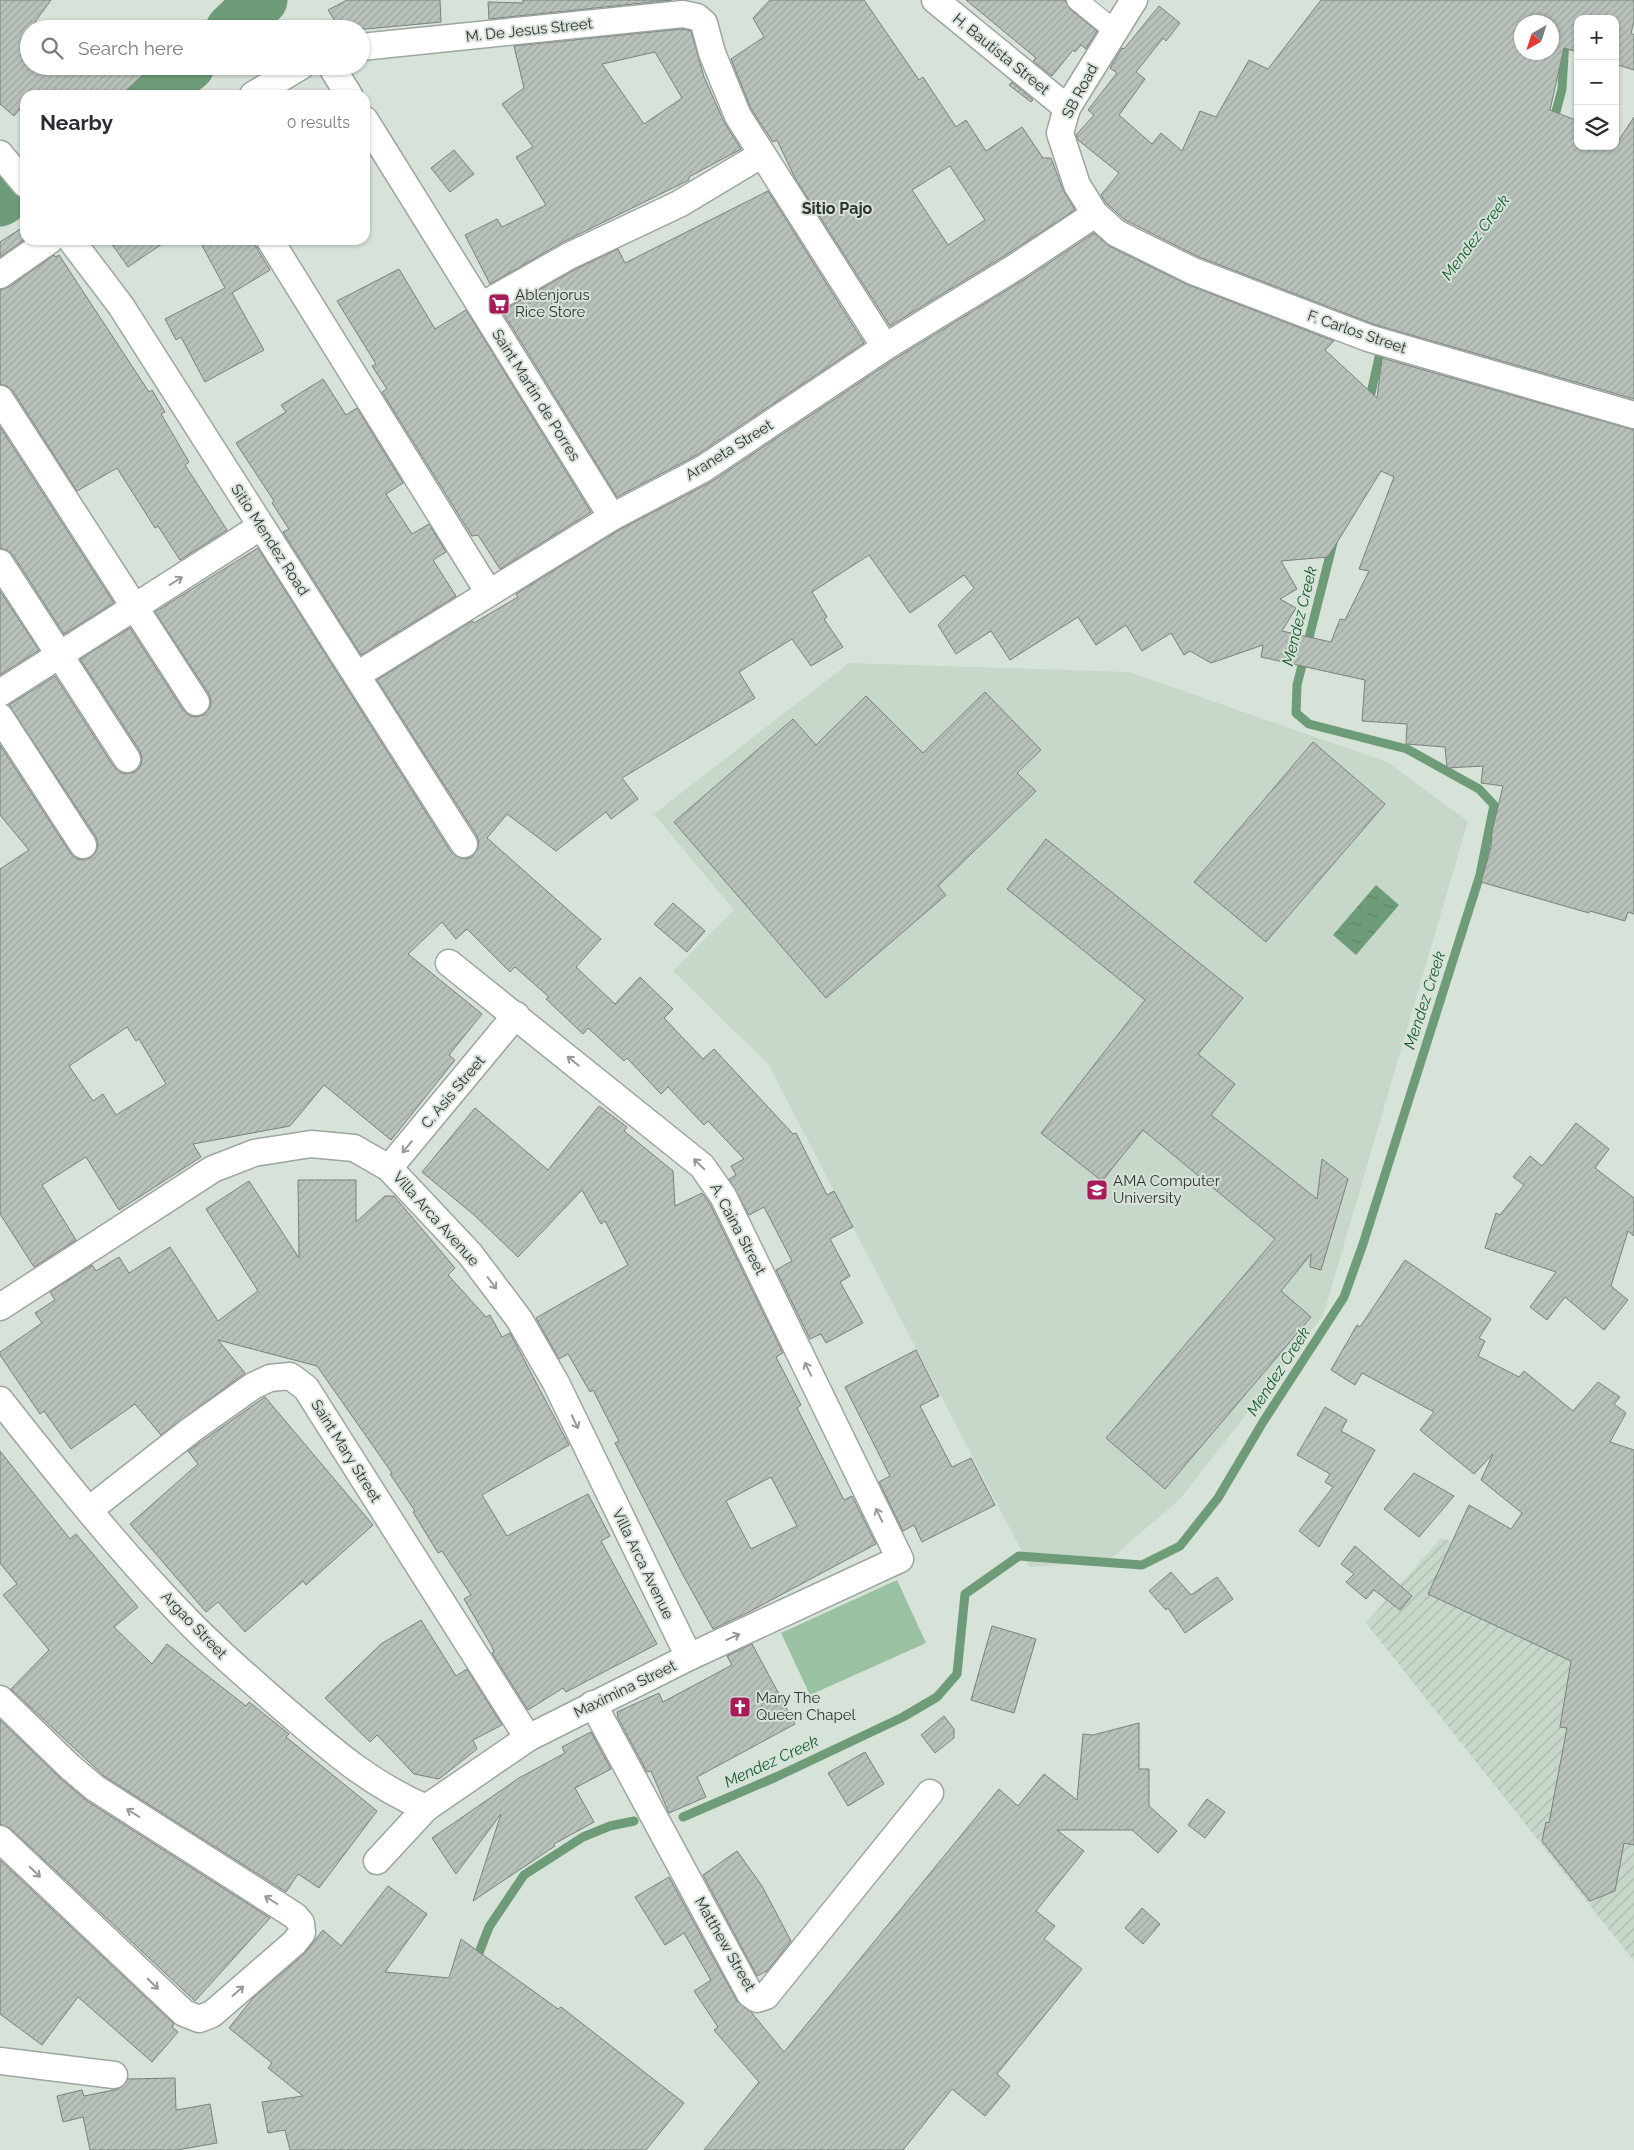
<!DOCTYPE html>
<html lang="en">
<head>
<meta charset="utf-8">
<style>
  :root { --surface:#fff; --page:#f2f2f3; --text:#2b2b33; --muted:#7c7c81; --line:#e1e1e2 }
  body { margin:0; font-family:Raleway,sans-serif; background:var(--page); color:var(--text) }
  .controls { position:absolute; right:15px; top:15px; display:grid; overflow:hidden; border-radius:10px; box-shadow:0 1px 4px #0004 }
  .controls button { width:45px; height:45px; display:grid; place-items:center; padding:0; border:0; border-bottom:1px solid var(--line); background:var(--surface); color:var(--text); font:25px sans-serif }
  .compass { position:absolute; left:1514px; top:15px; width:45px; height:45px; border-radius:50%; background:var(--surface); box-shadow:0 1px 4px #0004; rotate:219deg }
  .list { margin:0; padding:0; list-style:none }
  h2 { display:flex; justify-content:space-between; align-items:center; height:65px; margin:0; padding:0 20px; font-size:21px }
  h2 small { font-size:16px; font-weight:400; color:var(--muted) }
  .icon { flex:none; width:28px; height:28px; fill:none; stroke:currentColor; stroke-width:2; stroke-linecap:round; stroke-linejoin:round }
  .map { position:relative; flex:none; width:1634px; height:2150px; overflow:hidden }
  .search { position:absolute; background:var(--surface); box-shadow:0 1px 4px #0004; left:20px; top:20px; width:350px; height:55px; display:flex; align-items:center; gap:12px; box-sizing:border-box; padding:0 18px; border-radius:28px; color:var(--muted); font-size:19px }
  .panel { position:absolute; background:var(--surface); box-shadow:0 1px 4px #0004; left:20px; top:90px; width:350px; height:155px; border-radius:15px }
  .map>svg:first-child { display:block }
  .built { fill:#c7d8ca }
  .industrial { fill:url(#industrial-furrows) }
  .green { fill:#9ac1a1 }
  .water { fill:url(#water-ripples) }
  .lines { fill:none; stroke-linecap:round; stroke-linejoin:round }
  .stream { stroke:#6e9c78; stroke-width:9 }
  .river { stroke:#6e9c78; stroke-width:51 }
  .building { fill:url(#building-hatch); stroke:#79827a; fill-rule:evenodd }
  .pedestrian-casing { stroke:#9ca69e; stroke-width:22 }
  .minor-casing { stroke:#9ca69e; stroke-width:29 }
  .pedestrian { stroke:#fff; stroke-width:20 }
  .minor { stroke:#fff; stroke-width:26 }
  .oneway { stroke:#979997 }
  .labels { text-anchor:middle; stroke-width:4; stroke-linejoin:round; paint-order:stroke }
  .street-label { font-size:15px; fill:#2f332f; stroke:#d7e2d9 }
  .poi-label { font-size:15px; fill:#2f332f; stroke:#d7e2d9; text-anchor:start }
  .neighbourhood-label { font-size:16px; font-weight:bold; fill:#2f332f; stroke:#d7e2d9 }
  .water-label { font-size:16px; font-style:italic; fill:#125b2c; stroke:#d7e2d9 }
</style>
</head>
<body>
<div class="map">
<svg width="1634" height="2150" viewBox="0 0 1634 2150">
  <defs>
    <pattern id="industrial-furrows" width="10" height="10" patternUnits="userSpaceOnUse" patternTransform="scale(1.25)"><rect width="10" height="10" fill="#c7d8ca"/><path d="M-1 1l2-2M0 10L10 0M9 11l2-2" fill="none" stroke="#abbaae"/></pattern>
    <pattern id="water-ripples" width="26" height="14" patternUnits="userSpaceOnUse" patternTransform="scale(1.25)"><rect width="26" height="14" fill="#6e9c78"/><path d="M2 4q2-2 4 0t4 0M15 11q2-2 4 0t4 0" fill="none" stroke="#5b8063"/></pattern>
    <pattern id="building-hatch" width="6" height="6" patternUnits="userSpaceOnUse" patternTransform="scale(1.25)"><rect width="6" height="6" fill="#b8c2ba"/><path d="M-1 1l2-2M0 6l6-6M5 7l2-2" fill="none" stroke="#9ea7a0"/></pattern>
  </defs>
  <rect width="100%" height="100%" fill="#d7e2d9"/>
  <polygon class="built" points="849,663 1129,672 1387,762 1468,821 1323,1316 1180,1499 1107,1562 1030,1567 768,1064 673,971 734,910 654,814"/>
  <polygon class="industrial" points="1441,1538 1584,1584 1634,1593 1634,1961 1366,1623"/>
  <polygon class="green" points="897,1580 926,1643 810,1695 781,1633"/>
  <polygon class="water" points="1376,885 1399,905 1356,955 1333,935"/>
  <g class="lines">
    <g class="stream">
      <polyline points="1553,123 1562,89 1565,40"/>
      <polyline points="1369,402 1382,344"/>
      <polyline points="683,1817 776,1777 903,1717 937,1697 957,1674 965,1594 1019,1556 1142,1565 1180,1546 1218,1498 1263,1422 1344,1297 1363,1244 1480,875 1494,805 1479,789 1407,749 1309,724 1296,713 1297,685 1333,543"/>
      <polyline points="475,1963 489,1927 524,1875 583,1837 610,1826 634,1821"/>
    </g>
    <g class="river">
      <polyline points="231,29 262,0"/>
      <polyline points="148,95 189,66"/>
      <polyline points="0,201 25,184"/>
    </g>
  </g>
  <g class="building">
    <polygon points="0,0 51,0 35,22 36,24 32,29 29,29 29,66 153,66 121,95 25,95 25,103 14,116 0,104"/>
    <polygon points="347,0 440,0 441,22 366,29 340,29 328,10"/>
    <polygon points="523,0 672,0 489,19 488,2 523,3"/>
    <path d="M770 0H864L919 80 923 77 956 127 966 120 986 151 1022 127 1043 158H1051L1063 190 1075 210 1009 253 890 326 795 178 777 140 773 142 751 109 731 59 764 37 753 18ZM950 166 985 220 948 245 912 190Z"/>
    <polygon points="966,0 1065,0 1070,9 1097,31 1086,49 1081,45 1075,52 1073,50 1052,76 1033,61 1036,58"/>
    <path d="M1321 0H1634V22L1631 33 1634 35V70L1615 64V19H1578V52L1564 48 1550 110 1578 121V146H1615L1634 117V399L1373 324 1199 257 1125 220 1107 204 1101 195 1119 173 1078 140 1076 135 1094 115 1088 110 1117 73 1110 68 1122 48 1124 49 1159 6 1180 23 1166 41 1163 38 1136 72 1145 79 1119 115 1152 144 1161 133 1182 151 1200 111 1216 117 1249 60 1268 69ZM1522 22H1552V52H1522Z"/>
    <path d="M682 29 691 31 704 77 724 122 741 149 689 177V180L563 242 490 284 465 235 497 219 502 227 546 205 516 157 533 147 502 104 524 88 514 46ZM655 52 682 98 644 124 602 64Z"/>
    <polygon points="1012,82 1033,100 1031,102 1009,85"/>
    <polygon points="454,150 474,174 450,192 431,168"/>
    <polygon points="768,191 864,343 695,456 617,497 502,311 576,269 618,249 625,263"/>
    <polygon points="25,226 25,239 0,257 0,242"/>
    <path d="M1094 233 1109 246 1186 284 1334 341 1325 350 1377 398 1382 358 1634 430V914L1628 912 1625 921 1590 911 1589 913 1481 882 1491 847 1492 831 1503 786 1481 783 1483 766 1447 768 1445 747 1406 744 1407 724 1362 721 1365 680 1261 657 1263 645 1211 663 1190 651 1184 655 1171 633 1142 651 1126 625 1096 645 1078 617 1010 660 991 631 956 654 938 625 974 588 964 575 910 613 869 555 812 592 827 617 824 619 843 647 811 666 792 639 739 672 755 698 622 778 638 799 611 819 606 812 556 851 507 814 487 838 601 939 576 967 615 1004 640 977 673 1009 664 1018 703 1059 714 1049 793 1134 796 1133 827 1195 834 1191 853 1227 830 1239 850 1276 840 1282 863 1323 826 1343 821 1334 810 1339 776 1270 792 1261 764 1207 749 1215 729 1179 736 1175 731 1166 744 1159 708 1121 704 1125 668 1087 661 1094 627 1058 624 1061 588 1028 583 1034 546 999 549 997 515 967 510 972 467 929 456 939 442 922 408 954 482 1014 449 1055 455 1060 391 1140 324 1085 290 1126 193 1144 201 1157 119 1210 86 1157 42 1185 76 1240 34 1267 0 1214V869L29 850 0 815V745L71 854 77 859 83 860 91 858 96 852 98 845 96 837 9 705 55 676 114 767 121 773 127 774 135 772 141 765 142 758 140 751 80 659 130 628 183 710 190 716 196 717 204 715 210 708 211 701 209 694 155 612 258 548 451 852 458 857 465 859 472 857 477 850 479 843 477 836 377 680 472 621 474 623 518 597 516 594 619 530 711 482 893 360 1025 279ZM1381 471 1394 477 1359 569 1369 571 1345 620 1340 619 1331 642 1282 631 1296 608 1280 599 1297 589 1281 561 1328 557ZM127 1027 136 1041 139 1039 166 1084 116 1115 103 1094 93 1101 69 1066Z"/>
    <polygon points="109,240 168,240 128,267"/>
    <polygon points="199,240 252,240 270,270 232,293 264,350 205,382 181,337 176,340 165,319 225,288"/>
    <polygon points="54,255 56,257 59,255 149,392 152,390 165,412 161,414 189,462 185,465 227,530 180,560 158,526 155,528 117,468 77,491 13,391 7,386 0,384 0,290 9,287"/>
    <polygon points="399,269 435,329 466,310 591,512 500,569 478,535 472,536 382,392 387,389 372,366 376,364 337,301"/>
    <polygon points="323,379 346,415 357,408 403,483 386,494 412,534 429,524 446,552 433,560 456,596 361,655 283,532 289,529 272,503 274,501 236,443 286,412 281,405"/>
    <polygon points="0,427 114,603 64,634 13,555 7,550 0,548"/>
    <polygon points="0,591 39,650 0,675"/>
    <polygon points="985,692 1041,750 1017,773 1036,791 938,886 946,895 826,998 674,822 793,719 816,745 866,696 923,753"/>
    <polygon points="1313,742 1385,804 1266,942 1194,882"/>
    <polygon points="1046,839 1243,998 1198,1054 1235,1084 1211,1115 1317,1199 1322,1159 1348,1179 1321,1270 1310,1267 1311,1254 1281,1291 1311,1317 1165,1489 1106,1438 1275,1239 1143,1130 1102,1181 1041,1133 1145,1000 1007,889"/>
    <polygon points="673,903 705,931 687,952 654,924"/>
    <path d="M599 1106 627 1127 624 1131 673 1171 675 1206 702 1193 710 1204 783 1353 776 1357 801 1405 797 1408 844 1500 852 1496 876 1544 749 1612 713 1629 683 1575 615 1443 619 1441 593 1390 590 1392 568 1354 559 1359 536 1318 628 1265 605 1221 601 1224 582 1190 518 1257 473 1214 422 1172 475 1108 548 1170ZM771 1477 797 1526 751 1549 726 1501Z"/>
    <polygon points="1576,1123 1609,1149 1595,1168 1634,1198 1634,1236 1628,1231 1611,1286 1628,1300 1604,1330 1565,1297 1547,1320 1530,1307 1556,1272 1485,1248 1496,1213 1500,1215 1524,1185 1513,1177 1530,1156 1542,1166"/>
    <polygon points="298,1180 356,1180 356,1222 385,1196 394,1196 455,1268 448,1275 486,1317 490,1315 502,1337 510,1333 569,1445 482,1495 507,1536 588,1494 610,1536 601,1541 657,1644 566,1692 563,1688 528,1710 492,1653 494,1652 491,1645 464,1599 471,1595 442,1551 438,1553 413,1512 415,1511 390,1474 392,1473 317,1366 218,1340 245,1373 161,1435 135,1404 71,1449 44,1411 40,1414 0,1355 0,1352 42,1323 35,1313 55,1300 50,1292 92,1265 96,1271 119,1257 129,1273 170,1247 218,1321 258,1291 206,1209 249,1181 299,1258"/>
    <polygon points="1405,1260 1491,1319 1479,1338 1485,1341 1478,1356 1519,1377 1524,1371 1573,1411 1598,1382 1620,1397 1614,1404 1626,1413 1610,1442 1634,1450 1634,1845 1624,1843 1615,1891 1590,1901 1542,1841 1546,1822 1549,1823 1567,1728 1560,1727 1571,1661 1428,1594 1469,1505 1511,1529 1522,1513 1481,1480 1493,1454 1474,1474 1420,1430 1434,1412 1362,1373 1355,1385 1331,1370 1357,1325 1360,1327"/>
    <polygon points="916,1350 939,1396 920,1406 952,1467 971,1458 995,1505 922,1542 914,1525 903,1531 879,1482 890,1476 845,1387"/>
    <polygon points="265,1397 373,1525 306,1585 303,1581 245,1632 218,1602 206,1612 130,1524 198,1464 188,1451"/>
    <polygon points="1325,1407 1347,1420 1341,1431 1375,1450 1319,1547 1299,1531 1333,1487 1325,1482 1330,1474 1297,1455"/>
    <polygon points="0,1451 70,1539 76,1534 138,1607 114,1627 152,1664 167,1644 246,1706 249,1702 289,1734 286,1737 377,1811 319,1888 298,1874 286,1892 104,1776 11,1689 49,1650 3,1595 17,1584 0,1563"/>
    <polygon points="1414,1473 1454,1496 1419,1537 1384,1509"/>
    <polygon points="1355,1546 1412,1596 1400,1610 1374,1590 1366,1599 1346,1582 1354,1574 1341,1564"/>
    <polygon points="1171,1572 1191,1595 1217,1577 1233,1599 1185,1633 1168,1608 1166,1610 1149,1591"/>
    <polygon points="421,1620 456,1676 467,1669 502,1725 473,1740 477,1749 439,1779 414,1774 377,1735 370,1742 325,1698 381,1644"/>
    <polygon points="992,1626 1036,1639 1014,1713 971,1700"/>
    <polygon points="752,1644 795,1724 697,1777 706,1797 669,1813 651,1771 647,1772 618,1718 617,1712 659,1693 663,1702 732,1665 727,1656"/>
    <polygon points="944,1716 954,1729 954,1738 935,1753 921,1735"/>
    <polygon points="0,1720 60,1778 87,1801 270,1918 195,2001 10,1828 0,1824"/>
    <polygon points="1139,1723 1139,1769 1149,1769 1149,1806 1177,1831 1158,1853 1132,1830 1057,1830 1084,1851 1036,1911 1055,1926 1044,1939 1082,1969 997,2074 1010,2086 985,2116 952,2089 903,2150 704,2150 759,2082 714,2030 718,2027 694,1991 711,1980 684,1933 665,1945 635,1897 669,1877 737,2001 751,2012 784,2052 999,1789 1018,1806 1044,1774 1077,1800 1083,1734 1093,1735"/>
    <polygon points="591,1732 611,1769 575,1788 594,1822 554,1844 555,1846 473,1901 501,1814 456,1874 432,1838 519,1778 565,1753 562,1747"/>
    <polygon points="865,1752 884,1784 848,1806 828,1773"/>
    <polygon points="1207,1799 1225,1812 1205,1838 1188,1825"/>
    <polygon points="737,1851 762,1886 791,1941 767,1971 757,1976 703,1875"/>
    <polygon points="0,1860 174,2024 172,2027 178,2032 152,2062 78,1997 42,2045 0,2014"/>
    <polygon points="388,1886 427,1914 385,1972 449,1978 461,1939 558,2009 561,2007 684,2103 646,2150 290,2150 285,2130 268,2133 262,2102 303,2096 268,2068 272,2063 229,2028 253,1998 304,1954 323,1930 341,1946"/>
    <polygon points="1142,1908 1160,1924 1143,1944 1125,1928"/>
    <polygon points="175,2078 176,2110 210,2104 217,2143 177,2150 90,2150 83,2117 63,2122 57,2096 82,2090 84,2096 119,2089 128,2079"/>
  </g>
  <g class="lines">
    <g class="pedestrian-casing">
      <polyline id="pedestrian" points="1077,0 1114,30"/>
    </g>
    <g class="minor-casing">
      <g id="minor">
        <polyline points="935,0 1067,108"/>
        <polyline points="1134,0 1067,108 1060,133 1077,185 1095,214 1116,233 1193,271 1368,338 1634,415"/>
        <polyline points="361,47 683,14 697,17 704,23 712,53 738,116 885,347"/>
        <polyline points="331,66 349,95"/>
        <polyline points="253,95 301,66"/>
        <polyline points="365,120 612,517"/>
        <polyline points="0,154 25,184"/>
        <polyline points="71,240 121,306 464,844"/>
        <polyline points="270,240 489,593"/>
        <polyline points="0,275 50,240"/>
        <polyline points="481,306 569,256 679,204 761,155"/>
        <polyline points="0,399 196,702"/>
        <polyline points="0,563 127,759"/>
        <polyline points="357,675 612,517 703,469 885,347 1017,266 1095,214"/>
        <polyline points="0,693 260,527"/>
        <polyline points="0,717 83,845"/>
        <polyline points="389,1168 516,1015"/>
        <polyline points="0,1307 213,1169 254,1153 311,1144 354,1148 389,1168 470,1254 519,1319 556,1383 689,1657"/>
        <path d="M0 1400C60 1476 121 1553 189 1622 219 1653 252 1681 284 1709 331 1749 368 1783 426 1808"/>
        <polyline points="89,1510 191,1430 253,1386 270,1378 290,1376 306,1388 528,1738"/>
        <polyline points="0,1699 70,1767 95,1788 295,1916 301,1923 302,1933 294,1943 212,2014 199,2019 184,2013 0,1839"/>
        <polyline points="593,1704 750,1994 757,1999 766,1996 930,1793"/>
        <polyline points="377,1861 426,1808 528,1738 689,1657 900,1559 723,1196 702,1166 449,963"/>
        <polyline points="0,2061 114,2075"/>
      </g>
    </g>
    <use href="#pedestrian" class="pedestrian"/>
    <use href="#minor" class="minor"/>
  </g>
  <defs><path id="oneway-shaft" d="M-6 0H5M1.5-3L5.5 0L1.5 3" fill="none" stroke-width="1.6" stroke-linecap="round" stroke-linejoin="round" transform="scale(1.25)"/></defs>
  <g class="oneway">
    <use href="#oneway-shaft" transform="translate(176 581) rotate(-32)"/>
    <use href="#oneway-shaft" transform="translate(573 1061) rotate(-141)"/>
    <use href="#oneway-shaft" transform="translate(407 1147) rotate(130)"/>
    <use href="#oneway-shaft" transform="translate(699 1164) rotate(-136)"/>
    <use href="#oneway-shaft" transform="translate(492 1283) rotate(53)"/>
    <use href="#oneway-shaft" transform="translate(808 1369) rotate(-116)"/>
    <use href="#oneway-shaft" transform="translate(575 1422) rotate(64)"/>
    <use href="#oneway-shaft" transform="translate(879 1515) rotate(-116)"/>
    <use href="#oneway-shaft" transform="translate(733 1637) rotate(-24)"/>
    <use href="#oneway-shaft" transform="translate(133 1813) rotate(-148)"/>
    <use href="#oneway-shaft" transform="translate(35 1872) rotate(44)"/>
    <use href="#oneway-shaft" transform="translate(271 1900) rotate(-148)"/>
    <use href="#oneway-shaft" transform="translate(153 1984) rotate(44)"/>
    <use href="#oneway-shaft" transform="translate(238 1991) rotate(-41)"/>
  </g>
  <defs>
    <g id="supermarket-square" transform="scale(1.125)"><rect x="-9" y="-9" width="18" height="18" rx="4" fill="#a81a5a" stroke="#d7e2d9"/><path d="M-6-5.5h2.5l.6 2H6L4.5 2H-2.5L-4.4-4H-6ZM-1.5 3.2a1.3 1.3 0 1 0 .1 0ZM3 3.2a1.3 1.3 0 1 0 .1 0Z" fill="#fff"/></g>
    <g id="university-square" transform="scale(1.125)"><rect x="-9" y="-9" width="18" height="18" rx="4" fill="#a81a5a" stroke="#d7e2d9"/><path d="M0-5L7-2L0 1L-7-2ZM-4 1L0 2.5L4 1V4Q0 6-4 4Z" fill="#fff"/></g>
    <g id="church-square" transform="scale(1.125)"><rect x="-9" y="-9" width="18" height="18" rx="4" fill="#a81a5a" stroke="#d7e2d9"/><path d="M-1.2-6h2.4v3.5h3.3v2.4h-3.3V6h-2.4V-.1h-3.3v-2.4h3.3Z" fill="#fff"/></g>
  </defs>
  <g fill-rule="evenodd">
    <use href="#supermarket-square" x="499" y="304"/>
    <use href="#university-square" x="1097" y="1190"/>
    <use href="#church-square" x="740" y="1707"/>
  </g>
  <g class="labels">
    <g class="street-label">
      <text transform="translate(529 30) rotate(-6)" y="5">M. De Jesus Street</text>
      <text transform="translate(1001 54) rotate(39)" y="5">H. Bautista Street</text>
      <text transform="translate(1080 91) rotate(-62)" y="5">SB Road</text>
      <text transform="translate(1357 332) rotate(19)" y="5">F. Carlos Street</text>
      <text transform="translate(536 395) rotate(58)" y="5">Saint Martin de Porres</text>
      <text transform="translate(729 450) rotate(-32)" y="5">Araneta Street</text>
      <text transform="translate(270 540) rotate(57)" y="5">Sitio Mendez Road</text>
      <text transform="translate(453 1092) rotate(-50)" y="5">C. Asis Street</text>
      <text transform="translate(436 1219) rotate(48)" y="5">Villa Arca Avenue</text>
      <text transform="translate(738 1229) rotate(62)" y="5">A. Caina Street</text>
      <text transform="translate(346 1451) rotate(58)" y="5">Saint Mary Street</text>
      <text transform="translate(643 1564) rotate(64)" y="5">Villa Arca Avenue</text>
      <text transform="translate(194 1625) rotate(46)" y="5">Argao Street</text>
      <text transform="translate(625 1689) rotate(-26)" y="5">Maximina Street</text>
      <text transform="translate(725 1944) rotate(60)" y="5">Matthew Street</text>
    </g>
    <g class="poi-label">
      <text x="515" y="300">Ablenjorus<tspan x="515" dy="17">Rice Store</tspan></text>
      <text x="1113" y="1186">AMA Computer<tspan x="1113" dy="17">University</tspan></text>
      <text x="756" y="1703">Mary The<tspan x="756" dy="17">Queen Chapel</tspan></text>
    </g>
    <g class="neighbourhood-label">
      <text x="837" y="214">Sitio Pajo</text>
    </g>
    <g class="water-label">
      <text transform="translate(1475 237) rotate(-53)" y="6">Mendez Creek</text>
      <text transform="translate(1299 616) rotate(-76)" y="6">Mendez Creek</text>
      <text transform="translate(1424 1000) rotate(-72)" y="6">Mendez Creek</text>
      <text transform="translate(1278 1371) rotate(-57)" y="6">Mendez Creek</text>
      <text transform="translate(771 1761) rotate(-25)" y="6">Mendez Creek</text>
    </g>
  </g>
</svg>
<div class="controls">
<button>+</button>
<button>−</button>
<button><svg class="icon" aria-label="layers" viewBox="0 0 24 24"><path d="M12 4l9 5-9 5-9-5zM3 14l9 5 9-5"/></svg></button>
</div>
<svg class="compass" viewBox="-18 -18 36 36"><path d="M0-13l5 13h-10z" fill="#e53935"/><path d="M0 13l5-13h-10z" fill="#7c7c81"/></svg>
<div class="search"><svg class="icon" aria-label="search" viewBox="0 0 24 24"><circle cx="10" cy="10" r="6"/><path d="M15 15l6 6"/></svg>Search here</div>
<section class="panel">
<h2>Nearby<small>0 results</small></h2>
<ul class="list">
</ul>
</section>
</div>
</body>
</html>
